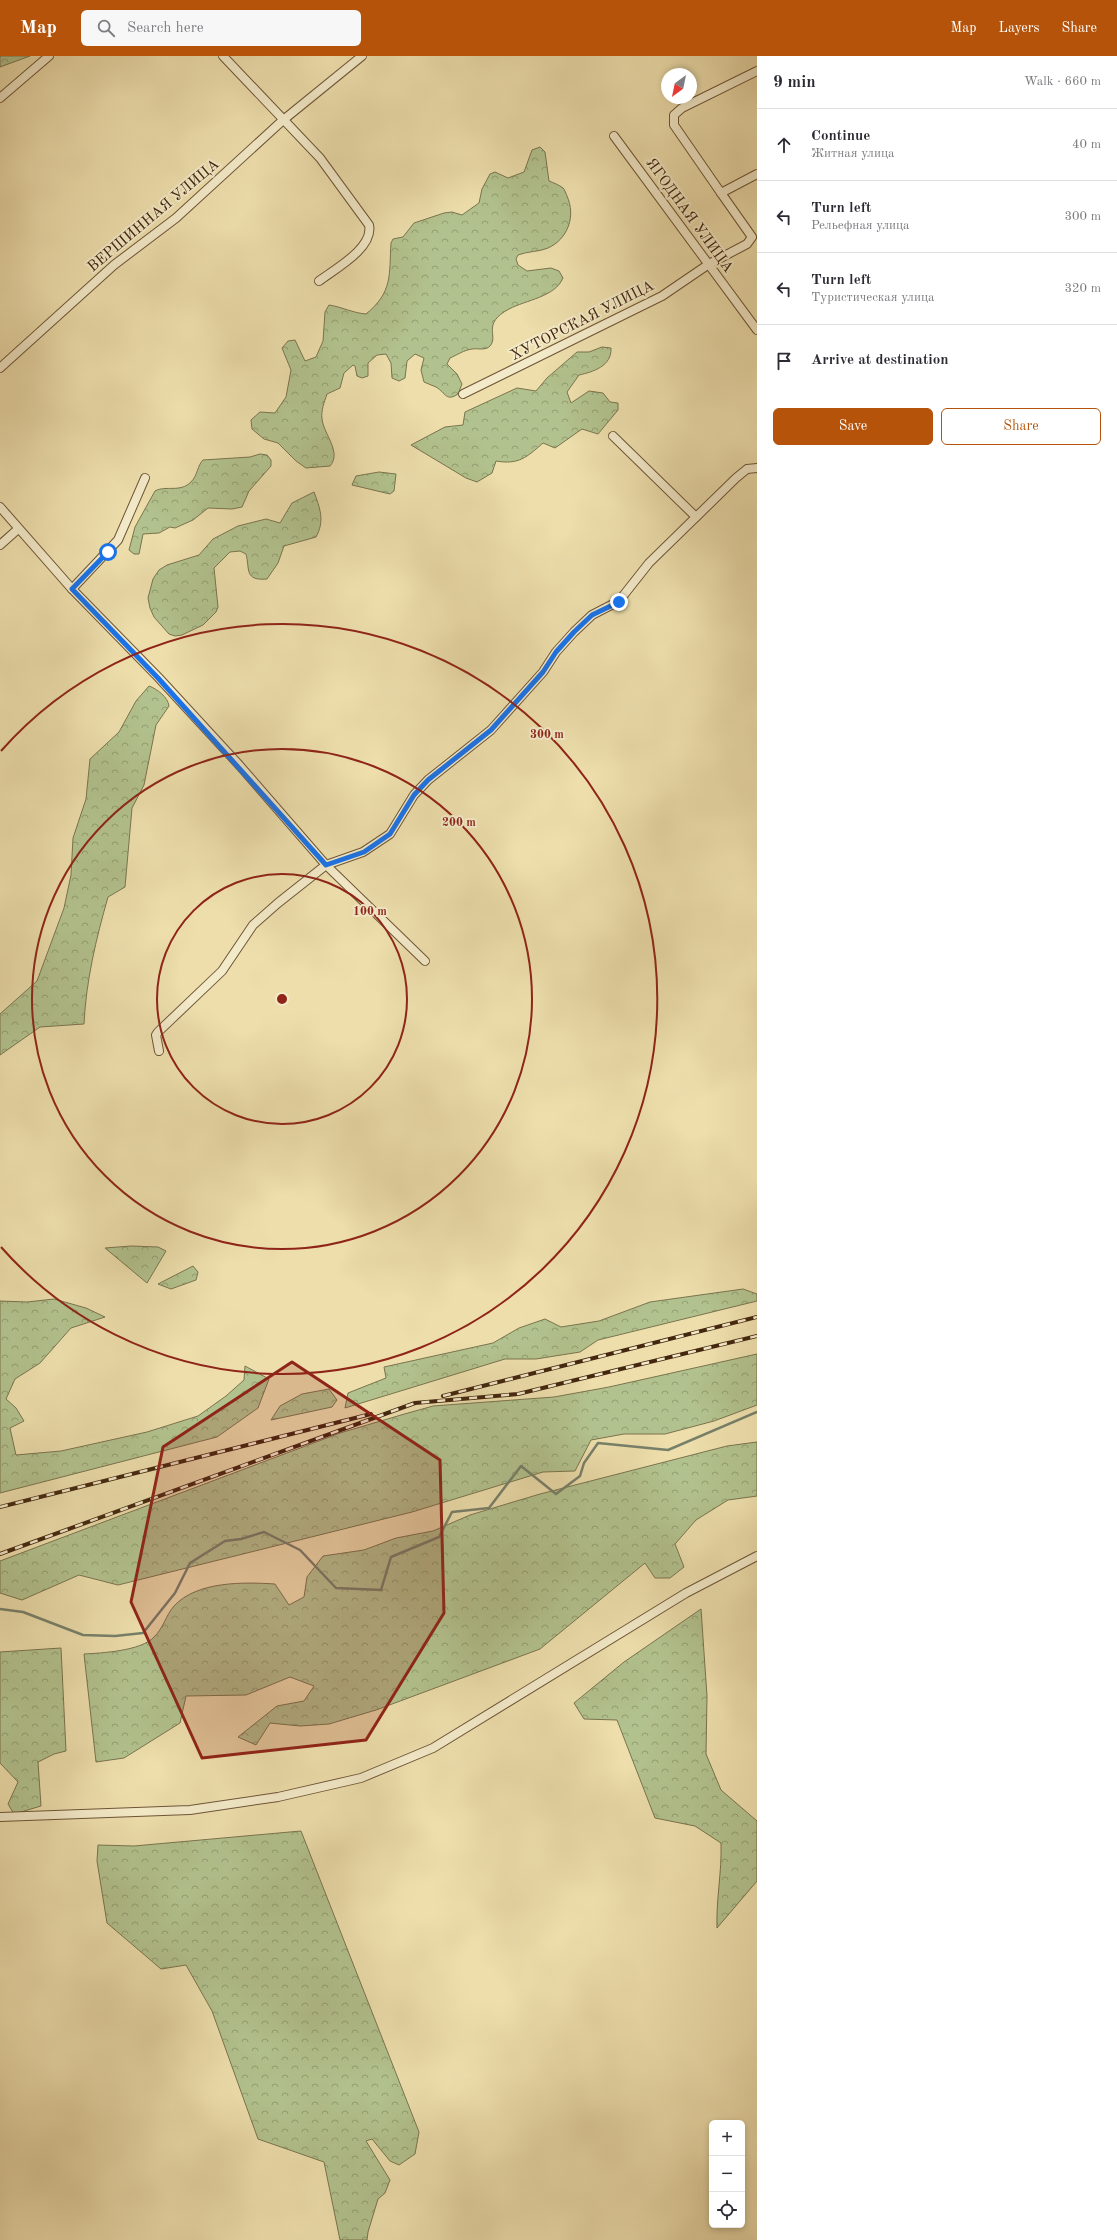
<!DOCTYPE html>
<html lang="en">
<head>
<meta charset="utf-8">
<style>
  :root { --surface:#fff; --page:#f7f7f7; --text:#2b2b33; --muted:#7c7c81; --line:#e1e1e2; --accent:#b45309 }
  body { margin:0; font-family:"Old Standard TT",serif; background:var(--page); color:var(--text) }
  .controls { position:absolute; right:12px; bottom:12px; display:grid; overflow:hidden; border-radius:6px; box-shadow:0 2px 6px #0003 }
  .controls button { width:36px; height:36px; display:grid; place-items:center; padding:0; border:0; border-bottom:1px solid var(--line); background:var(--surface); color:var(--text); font:20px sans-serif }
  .compass { position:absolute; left:661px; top:12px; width:36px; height:36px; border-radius:50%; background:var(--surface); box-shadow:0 2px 6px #0003; rotate:213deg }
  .stop { position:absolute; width:12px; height:12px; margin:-9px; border:3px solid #1a73e8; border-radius:50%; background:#fff }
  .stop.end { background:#1a73e8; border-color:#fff; box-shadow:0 1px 4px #0008 }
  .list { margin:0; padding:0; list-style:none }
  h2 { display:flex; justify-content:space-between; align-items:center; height:52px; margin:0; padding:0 16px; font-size:17px }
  h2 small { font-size:13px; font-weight:400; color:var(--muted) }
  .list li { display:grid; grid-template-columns:26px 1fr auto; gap:12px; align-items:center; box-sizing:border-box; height:72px; padding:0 16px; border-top:1px solid var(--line) }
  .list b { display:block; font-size:15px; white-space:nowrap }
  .list p { margin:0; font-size:13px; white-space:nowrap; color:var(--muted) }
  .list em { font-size:13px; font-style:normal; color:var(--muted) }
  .actions { display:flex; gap:8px; padding:12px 16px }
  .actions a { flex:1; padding:9px 0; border:1px solid var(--accent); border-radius:6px; text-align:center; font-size:14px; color:var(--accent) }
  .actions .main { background:var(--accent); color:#fff }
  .icon { flex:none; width:22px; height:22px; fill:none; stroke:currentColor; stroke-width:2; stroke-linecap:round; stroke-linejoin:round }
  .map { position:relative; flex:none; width:757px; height:2184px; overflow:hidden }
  header { display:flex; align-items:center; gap:24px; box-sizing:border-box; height:56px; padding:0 20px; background:var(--accent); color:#fff }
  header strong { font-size:19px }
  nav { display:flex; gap:22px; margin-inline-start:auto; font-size:14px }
  .search { width:280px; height:36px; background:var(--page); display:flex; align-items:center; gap:10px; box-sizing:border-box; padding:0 14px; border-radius:6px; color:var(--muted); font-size:15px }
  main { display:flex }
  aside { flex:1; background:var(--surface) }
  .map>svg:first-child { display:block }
  .forest { fill:url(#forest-crowns); stroke:#7a744e }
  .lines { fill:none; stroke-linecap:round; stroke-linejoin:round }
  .stream { stroke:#77806a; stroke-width:2.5 }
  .street-casing { stroke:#6e5536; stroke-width:10 }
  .street { stroke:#f3eac9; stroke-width:8 }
  .rail-casing { stroke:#43270e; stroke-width:4 }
  .rail { stroke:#f3eac9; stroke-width:2.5; stroke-dasharray:8; stroke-linecap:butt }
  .route { stroke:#1a73e8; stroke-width:5 }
  .marked { fill:#8f2418; fill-opacity:0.2; stroke:#8f2418; stroke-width:3; stroke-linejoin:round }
  .ring { fill:none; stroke:#8f2418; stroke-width:2 }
  .labels { text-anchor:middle; stroke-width:4; stroke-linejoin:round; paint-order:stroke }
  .street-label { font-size:15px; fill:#43270e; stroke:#f3eac9 }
  .centre { fill:#8f2418; stroke:#f3eac9; stroke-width:2 }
  .ring-label { font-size:12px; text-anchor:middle; font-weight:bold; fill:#8f2418; stroke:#f3eac9; stroke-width:4; stroke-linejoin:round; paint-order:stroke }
</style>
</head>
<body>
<header>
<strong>Map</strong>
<div class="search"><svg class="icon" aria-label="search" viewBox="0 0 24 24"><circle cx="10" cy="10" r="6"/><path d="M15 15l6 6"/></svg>Search here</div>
<nav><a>Map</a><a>Layers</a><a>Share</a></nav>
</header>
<main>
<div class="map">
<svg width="757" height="2184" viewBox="0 0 757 2184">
  <defs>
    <pattern id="forest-crowns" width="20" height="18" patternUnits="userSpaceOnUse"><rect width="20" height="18" fill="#b2c28e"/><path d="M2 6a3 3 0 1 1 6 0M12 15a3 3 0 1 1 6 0" fill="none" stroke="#929e72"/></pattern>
  </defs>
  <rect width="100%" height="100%" fill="#eddeac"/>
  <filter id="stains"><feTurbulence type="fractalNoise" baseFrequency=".005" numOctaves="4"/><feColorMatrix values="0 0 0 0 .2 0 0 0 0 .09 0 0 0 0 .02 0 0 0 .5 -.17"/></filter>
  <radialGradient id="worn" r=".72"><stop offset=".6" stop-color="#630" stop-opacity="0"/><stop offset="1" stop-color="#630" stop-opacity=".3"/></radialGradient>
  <g class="forest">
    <polygon points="0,0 30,0 0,11"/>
    <path d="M540 91 545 96 549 125C554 127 559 129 563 132 565 134 566 138 567 140 576 160 568 183 548 192 539 196 528 195 518 199L516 203 518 209 527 215 551 212 559 215 563 222C555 241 526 244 509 253 481 268 499 280 490 290 486 295 477 292 472 293 464 294 457 299 450 302L447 308 457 318 462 328 458 338C446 346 446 337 436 331 432 329 428 328 424 326L421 314 424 302 415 298 407 305 405 322 399 325 392 322 391 307 386 298 377 299 368 307V320L362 322 357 320 355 310 353 309 344 317 340 332 327 338C324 347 321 354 322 363 324 379 342 396 330 410L306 412 296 405 278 387 264 383 252 373 251 364 260 356 275 357 286 341 291 314 282 292 288 285 295 284 305 305 316 301 323 285 325 256 329 249C342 251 353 257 366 258 393 236 389 219 391 187L393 183 403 181 414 167 444 157 452 156 462 159 479 147 482 133 490 118 495 116 508 122 524 116 532 94Z"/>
    <path d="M602 291 611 292C612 310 593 316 579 319L567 336 571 347 589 335 603 337 610 346 618 347V354L598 378 582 373 555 392 543 387C527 401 519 409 496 405L492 417 477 426 466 422 411 389 445 371 463 369 465 356 517 332 536 335 547 322 577 296H589Z"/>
    <path d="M260 398 267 399 271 404V410L249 435 242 451 232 453 208 452 193 464 175 472 170 471 159 477 143 478 139 498H134L129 494 135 471 155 435C166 429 180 437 191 426 198 419 197 410 203 404L250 401Z"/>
    <polygon points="379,416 396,418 394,435 390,438 352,429 356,420"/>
    <path d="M314 436C320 452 325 465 316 481L284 490 278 507 267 523C244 525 250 513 246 498L240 495 230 496 214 512 218 551 216 556 203 569 182 579 175 580 169 578 154 561 150 552 148 542 153 523 159 514 167 509 199 499 213 483 238 470 266 463 280 467 292 447Z"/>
    <path d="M149 630C157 633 168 641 169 650L156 669 144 729 132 752 125 831 108 841C96 883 86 925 84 968L40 971 0 999V958L37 925 64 852 71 819 73 782 86 743 90 703 119 676 136 645Z"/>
    <polygon points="131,1190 158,1191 166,1195 147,1227 105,1192"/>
    <polygon points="193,1210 198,1216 196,1224 171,1233 158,1228"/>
    <polygon points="743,1233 757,1238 757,1245 598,1284 580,1296 536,1303 505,1303 345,1352 348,1337 386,1322 384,1311 493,1287 519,1272 545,1263 561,1271 599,1265 650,1246"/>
    <polygon points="54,1243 86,1252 105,1261 71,1272 40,1307 15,1323 6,1343 16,1352 24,1365 10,1372 16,1399 61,1395 147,1376 198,1360 226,1340 244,1324 245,1310 269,1323 258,1352 217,1381 0,1437 0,1245 27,1246"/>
    <polygon points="757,1298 757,1349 714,1365 665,1378 624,1378 591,1384 575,1415 543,1416 412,1456 118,1529 79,1519 22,1544 0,1537 0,1505 340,1377 401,1359 433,1350 554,1341 609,1331"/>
    <polygon points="329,1333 337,1344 332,1351 271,1364 280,1350 302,1338"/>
    <path d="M757 1386V1440L728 1444 696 1464 675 1488 684 1511 670 1522H655L645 1507 540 1593 376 1654 329 1668 300 1670 270 1667 256 1689 238 1681 277 1650 304 1645 314 1630 290 1621 246 1639 186 1640 180 1667 124 1702 96 1706 84 1598C102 1597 141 1595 154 1581 163 1573 166 1559 174 1550 197 1525 244 1526 275 1528L289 1549 304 1541 307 1521 323 1500 364 1494 396 1482 433 1475 470 1459 540 1438 727 1390Z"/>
    <path d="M701 1553 707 1640 706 1698 721 1734 757 1765V1825L717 1872C716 1843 722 1816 721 1787L695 1770 655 1762 617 1664 584 1663 574 1647 624 1606Z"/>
    <polygon points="61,1592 66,1695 54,1698 38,1706 41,1750 14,1758 8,1748 18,1726 0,1707 0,1596"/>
    <polygon points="301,1775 419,2076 415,2098 399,2109 390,2105 372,2083 366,2085 390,2124 385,2137 378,2143 368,2176 367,2184 340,2184 324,2106 258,2083 212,1955 186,1909 161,1913 107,1867 97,1805 98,1789 134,1790"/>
  </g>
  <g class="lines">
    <polyline class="stream" points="0,1553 23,1556 83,1579 115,1580 143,1577 175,1537 190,1507 225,1485 241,1483 264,1476 300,1494 336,1532 381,1534 391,1501 439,1481 452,1456 489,1452 521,1410 556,1438 580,1420 584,1407 598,1387 668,1394 757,1356"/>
    <g class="street-casing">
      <g id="street">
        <path d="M223 0 320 102 369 169C374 192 335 213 319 225"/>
        <polyline points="0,42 49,0"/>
        <polyline points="614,80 757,274"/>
        <polyline points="721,137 674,69 674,59 682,52 757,15"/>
        <polyline points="0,312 114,209 176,162 282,65 362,0"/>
        <polyline points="463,338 662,240 709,208 747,188 752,181 721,137 757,118"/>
        <polyline points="613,380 696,461"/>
        <polyline points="0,451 72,533 158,621 240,710 326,809 425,905"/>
        <polyline points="0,489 18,473"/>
        <polyline points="72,533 118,484 145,422"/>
        <polyline points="159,995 156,979 158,976 222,915 253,869 278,847 326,809 363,796 390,778 414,739 428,724 491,674 543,616 556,596 574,576 592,559 619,545 649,507 736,422 747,413 757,412"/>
        <polyline points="0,1761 190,1754 278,1741 361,1722 433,1692 686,1537 757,1500"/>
      </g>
    </g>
    <use href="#street" class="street"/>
    <g class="rail-casing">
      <g id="rail">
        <polyline points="443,1340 757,1261"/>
        <polyline points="0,1451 371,1358"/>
        <polyline points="0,1498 415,1347 518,1338 757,1280"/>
      </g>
    </g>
    <use href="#rail" class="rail"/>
  </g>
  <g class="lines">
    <polyline class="route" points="108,496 72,533 158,622 326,809 364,796 390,778 414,739 428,724 491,674 543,616 556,596 574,576 592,559 619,546"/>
  </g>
  <path class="marked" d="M292 1306 440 1404 444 1557 366 1684 202 1702 131 1546 163 1391Z"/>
  <g class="ring">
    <circle cx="282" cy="943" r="125"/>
    <circle cx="282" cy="943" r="250"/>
    <path d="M1 695A375 375 0 1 1 1 1191"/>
  </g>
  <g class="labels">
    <g class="street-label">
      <text transform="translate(153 159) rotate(-40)" y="5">ВЕРШИННАЯ УЛИЦА</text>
      <text transform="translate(690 159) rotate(54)" y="5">ЯГОДНАЯ УЛИЦА</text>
      <text transform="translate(582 264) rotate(-27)" y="5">ХУТОРСКАЯ УЛИЦА</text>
    </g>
  </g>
  <circle cx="282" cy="943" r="6" class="centre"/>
  <g class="ring-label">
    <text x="547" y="682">300 m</text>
    <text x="459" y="770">200 m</text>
    <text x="370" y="859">100 m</text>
  </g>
  <rect width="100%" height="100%" filter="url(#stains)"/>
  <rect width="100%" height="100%" fill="url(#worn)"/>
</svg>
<div class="controls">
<button>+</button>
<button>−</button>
<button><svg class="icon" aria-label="locate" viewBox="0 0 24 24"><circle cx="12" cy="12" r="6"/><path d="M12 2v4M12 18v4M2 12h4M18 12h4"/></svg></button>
</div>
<svg class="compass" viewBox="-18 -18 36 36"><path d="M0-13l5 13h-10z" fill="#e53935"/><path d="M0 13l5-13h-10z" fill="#7c7c81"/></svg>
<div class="stop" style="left:108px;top:496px"></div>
<div class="stop end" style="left:619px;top:546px"></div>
</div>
<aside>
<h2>9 min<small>Walk · 660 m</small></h2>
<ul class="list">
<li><svg class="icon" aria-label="ahead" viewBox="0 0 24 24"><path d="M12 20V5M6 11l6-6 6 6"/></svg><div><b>Continue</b><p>Житная улица</p></div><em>40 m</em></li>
<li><svg class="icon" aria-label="left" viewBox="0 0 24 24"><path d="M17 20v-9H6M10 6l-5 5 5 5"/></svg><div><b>Turn left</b><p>Рельефная улица</p></div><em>300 m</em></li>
<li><svg class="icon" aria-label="left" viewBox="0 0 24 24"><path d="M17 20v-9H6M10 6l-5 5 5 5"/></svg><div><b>Turn left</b><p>Туристическая улица</p></div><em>320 m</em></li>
<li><svg class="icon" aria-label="arrive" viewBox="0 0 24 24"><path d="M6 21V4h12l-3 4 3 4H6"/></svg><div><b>Arrive at destination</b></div></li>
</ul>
<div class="actions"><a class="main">Save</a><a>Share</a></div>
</aside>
</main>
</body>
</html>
